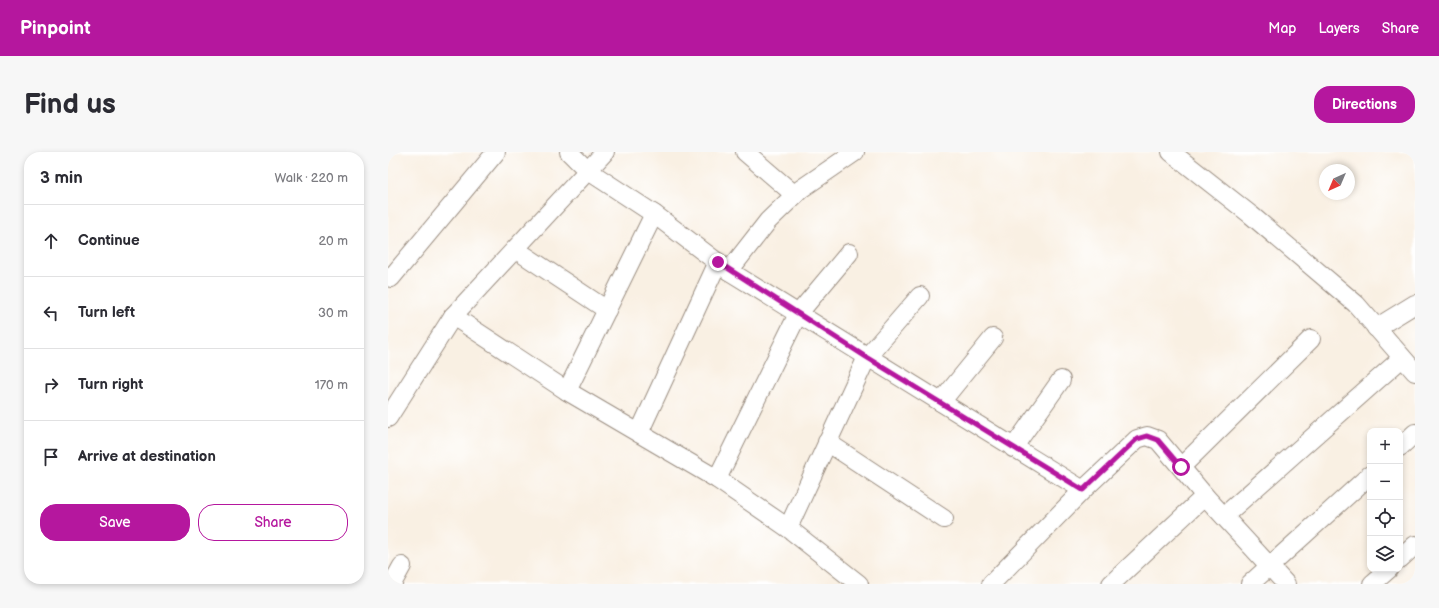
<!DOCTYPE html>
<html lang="en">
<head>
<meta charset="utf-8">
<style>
  :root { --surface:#fff; --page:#f7f7f7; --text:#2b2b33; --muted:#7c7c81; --line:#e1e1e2; --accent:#b5179e }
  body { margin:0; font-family:"Balsamiq Sans",sans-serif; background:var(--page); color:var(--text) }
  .controls { position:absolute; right:12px; bottom:12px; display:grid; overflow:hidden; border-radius:8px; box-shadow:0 2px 6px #0003 }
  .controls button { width:36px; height:36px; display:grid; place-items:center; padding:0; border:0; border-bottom:1px solid var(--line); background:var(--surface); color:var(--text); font:20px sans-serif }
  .compass { position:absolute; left:931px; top:12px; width:36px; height:36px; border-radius:50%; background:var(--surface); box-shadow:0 2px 6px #0003; rotate:224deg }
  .stop { position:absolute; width:12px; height:12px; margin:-9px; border:3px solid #b5179e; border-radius:50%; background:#fff }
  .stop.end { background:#b5179e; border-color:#fff; box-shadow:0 1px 4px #0008 }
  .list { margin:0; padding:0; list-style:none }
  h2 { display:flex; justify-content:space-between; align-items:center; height:52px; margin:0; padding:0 16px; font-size:17px }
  h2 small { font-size:13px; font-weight:400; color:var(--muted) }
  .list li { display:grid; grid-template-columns:26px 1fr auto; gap:12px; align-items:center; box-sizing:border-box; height:72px; padding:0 16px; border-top:1px solid var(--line) }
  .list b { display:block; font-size:15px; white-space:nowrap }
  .list em { font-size:13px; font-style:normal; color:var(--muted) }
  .actions { display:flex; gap:8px; padding:12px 16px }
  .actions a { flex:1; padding:9px 0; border:1px solid var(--accent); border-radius:16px; text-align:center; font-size:14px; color:var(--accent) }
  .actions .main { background:var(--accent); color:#fff }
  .icon { flex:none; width:22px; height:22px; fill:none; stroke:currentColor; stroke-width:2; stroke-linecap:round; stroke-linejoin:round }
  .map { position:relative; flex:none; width:1027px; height:432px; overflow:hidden; border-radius:16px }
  header { display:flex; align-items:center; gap:24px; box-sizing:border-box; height:56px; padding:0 20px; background:var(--accent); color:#fff }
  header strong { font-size:19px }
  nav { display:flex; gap:22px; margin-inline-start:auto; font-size:14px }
  .intro { display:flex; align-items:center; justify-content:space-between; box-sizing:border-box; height:96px; padding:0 24px }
  h1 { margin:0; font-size:28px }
  .button { padding:10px 18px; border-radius:16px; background:var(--accent); color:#fff; font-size:14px; font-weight:700 }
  main { display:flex; gap:24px; padding:0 24px }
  aside { flex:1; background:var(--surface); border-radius:16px; box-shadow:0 2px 6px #0003 }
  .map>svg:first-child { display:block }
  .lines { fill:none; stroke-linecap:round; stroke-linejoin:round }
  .street-casing { stroke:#9a8d80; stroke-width:20 }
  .street { stroke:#fff; stroke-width:18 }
  .route { stroke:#b5179e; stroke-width:5 }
</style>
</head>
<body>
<header>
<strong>Pinpoint</strong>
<nav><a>Map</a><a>Layers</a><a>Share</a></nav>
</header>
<div class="intro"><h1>Find us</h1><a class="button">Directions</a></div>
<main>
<aside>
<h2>3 min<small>Walk · 220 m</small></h2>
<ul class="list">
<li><svg class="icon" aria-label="ahead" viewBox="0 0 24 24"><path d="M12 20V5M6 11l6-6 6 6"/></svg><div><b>Continue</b></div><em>20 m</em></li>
<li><svg class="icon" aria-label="left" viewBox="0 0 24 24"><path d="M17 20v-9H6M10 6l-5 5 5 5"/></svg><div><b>Turn left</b></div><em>30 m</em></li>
<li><svg class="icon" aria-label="right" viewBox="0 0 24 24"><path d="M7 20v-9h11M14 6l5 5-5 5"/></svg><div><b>Turn right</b></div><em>170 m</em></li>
<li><svg class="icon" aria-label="arrive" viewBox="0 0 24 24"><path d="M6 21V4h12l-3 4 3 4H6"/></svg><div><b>Arrive at destination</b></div></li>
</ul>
<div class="actions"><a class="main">Save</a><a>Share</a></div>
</aside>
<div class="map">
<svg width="1027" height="432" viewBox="0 0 1027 432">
  <rect width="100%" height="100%" fill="#fff"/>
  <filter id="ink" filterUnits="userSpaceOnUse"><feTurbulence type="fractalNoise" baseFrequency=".025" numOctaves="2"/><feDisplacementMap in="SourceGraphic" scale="8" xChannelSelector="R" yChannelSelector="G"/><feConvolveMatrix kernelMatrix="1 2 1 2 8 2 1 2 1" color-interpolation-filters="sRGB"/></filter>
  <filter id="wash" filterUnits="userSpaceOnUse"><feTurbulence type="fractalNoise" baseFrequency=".012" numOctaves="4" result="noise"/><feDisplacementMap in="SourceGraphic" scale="16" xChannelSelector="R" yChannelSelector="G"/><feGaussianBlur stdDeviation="0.9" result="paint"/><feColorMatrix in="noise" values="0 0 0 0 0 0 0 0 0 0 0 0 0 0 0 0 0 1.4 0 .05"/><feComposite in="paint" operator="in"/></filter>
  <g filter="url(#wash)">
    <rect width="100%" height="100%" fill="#f9f0e3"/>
  </g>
  <g filter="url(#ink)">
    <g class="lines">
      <g class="street-casing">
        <g id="street">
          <polyline points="181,0 199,18 266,62 341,119 695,338"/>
          <polyline points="357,0 407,43"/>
          <polyline points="783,0 863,63 968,152 1027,220"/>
          <polyline points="127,97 219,158"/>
          <polyline points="341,119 380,69 413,37 467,0"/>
          <polyline points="3,126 108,0"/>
          <polyline points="65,164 179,239 329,327 400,376 471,432"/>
          <polyline points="988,176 1027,152"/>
          <polyline points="179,239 266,62"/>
          <polyline points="553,250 605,186"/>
          <polyline points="0,266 65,164 217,0"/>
          <polyline points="251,281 330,110"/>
          <polyline points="439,290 556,367"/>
          <polyline points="1012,295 1027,281"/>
          <polyline points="625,296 673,228"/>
          <polyline points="793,315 923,187"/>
          <polyline points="329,327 410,162 461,101"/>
          <polyline points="836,364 1014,206"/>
          <polyline points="400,376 479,205 532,144"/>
          <polyline points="1012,407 1027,393"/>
          <polyline points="4,432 14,414"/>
          <polyline points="603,432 695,338 749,287 759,284 770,288 817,344 898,432"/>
          <polyline points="723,432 817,344"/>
          <polyline points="862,432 982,323"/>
          <polyline points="984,432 1001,417"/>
        </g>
      </g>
      <use href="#street" class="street"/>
    </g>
  </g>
  <g class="lines" filter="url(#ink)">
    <polyline class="route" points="330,110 478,205 695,338 749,287 759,284 770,288 793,315"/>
  </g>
</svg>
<div class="controls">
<button>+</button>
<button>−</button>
<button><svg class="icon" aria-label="locate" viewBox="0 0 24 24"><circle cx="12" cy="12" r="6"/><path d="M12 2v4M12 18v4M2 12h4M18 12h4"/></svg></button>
<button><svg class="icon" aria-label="layers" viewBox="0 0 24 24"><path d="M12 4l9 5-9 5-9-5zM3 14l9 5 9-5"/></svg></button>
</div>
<svg class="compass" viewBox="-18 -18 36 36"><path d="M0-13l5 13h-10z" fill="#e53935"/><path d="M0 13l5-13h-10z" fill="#7c7c81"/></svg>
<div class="stop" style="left:793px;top:315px"></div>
<div class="stop end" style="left:330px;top:110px"></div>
</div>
</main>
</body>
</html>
